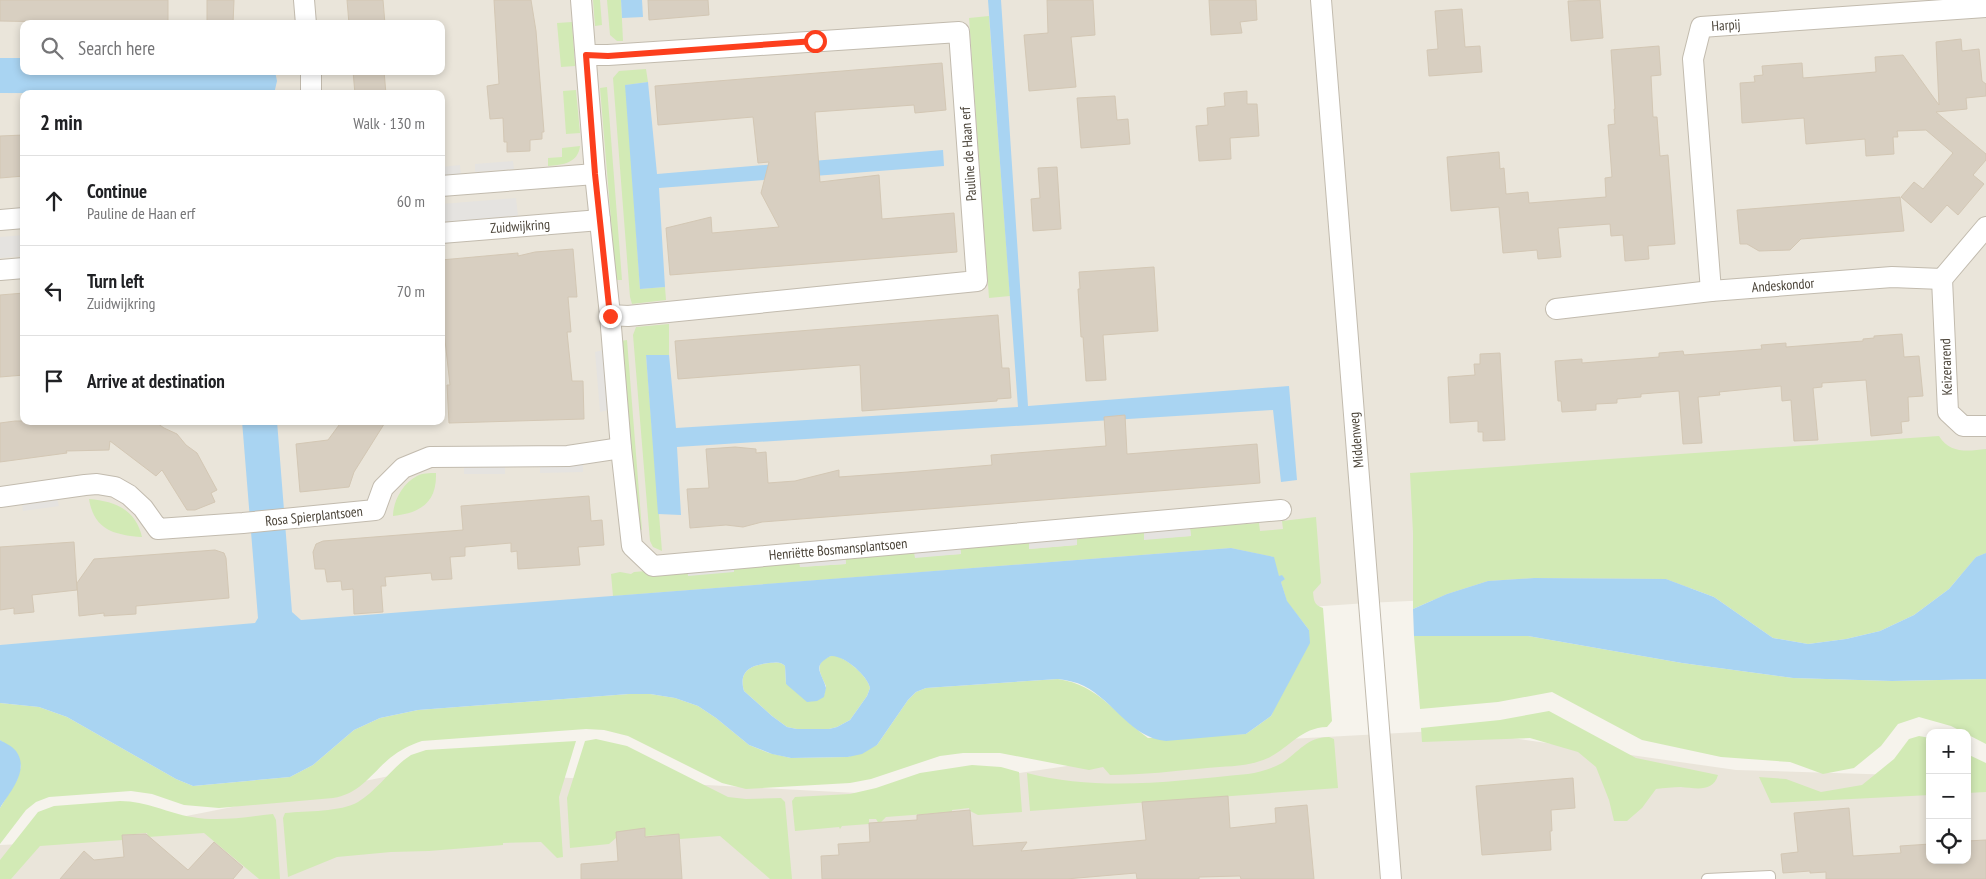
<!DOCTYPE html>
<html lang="en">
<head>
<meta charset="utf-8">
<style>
  :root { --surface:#fff; --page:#f2f2f2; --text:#202124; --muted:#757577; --line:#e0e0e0 }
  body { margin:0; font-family:"PT Sans Narrow",sans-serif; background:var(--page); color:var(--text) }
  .controls { position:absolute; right:15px; bottom:15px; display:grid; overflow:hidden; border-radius:10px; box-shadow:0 2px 8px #0003 }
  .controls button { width:45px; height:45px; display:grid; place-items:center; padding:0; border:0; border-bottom:1px solid var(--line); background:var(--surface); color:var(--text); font:25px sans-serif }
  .stop { position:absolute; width:15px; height:15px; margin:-11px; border:4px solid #fc3f1d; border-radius:50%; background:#fff }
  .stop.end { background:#fc3f1d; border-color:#fff; box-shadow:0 1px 5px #0008 }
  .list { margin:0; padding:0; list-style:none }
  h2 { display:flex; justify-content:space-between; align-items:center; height:65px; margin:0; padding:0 20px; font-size:21px }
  h2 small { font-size:16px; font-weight:400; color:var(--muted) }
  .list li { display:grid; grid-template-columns:32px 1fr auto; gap:15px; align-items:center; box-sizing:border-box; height:90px; padding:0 20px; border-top:1px solid var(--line) }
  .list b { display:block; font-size:19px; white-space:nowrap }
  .list p { margin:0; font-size:16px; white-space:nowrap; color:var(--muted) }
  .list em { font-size:16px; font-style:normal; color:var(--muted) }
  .icon { flex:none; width:28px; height:28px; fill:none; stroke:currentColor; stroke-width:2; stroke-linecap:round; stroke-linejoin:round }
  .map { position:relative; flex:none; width:1986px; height:879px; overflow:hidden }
  .search { position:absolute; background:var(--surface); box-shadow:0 2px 8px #0003; left:20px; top:20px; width:425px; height:55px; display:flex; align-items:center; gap:12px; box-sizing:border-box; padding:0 18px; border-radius:10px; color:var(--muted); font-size:19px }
  .panel { position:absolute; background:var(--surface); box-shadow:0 2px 8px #0003; left:20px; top:90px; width:425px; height:335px; border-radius:10px }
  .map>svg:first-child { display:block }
  .residential { fill:#eae5da; fill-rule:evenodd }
  .green { fill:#d2eab5 }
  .parking { fill:#e5e3e0 }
  .water { fill:#a9d4f2; fill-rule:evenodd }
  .building { fill:#d8cfc1; stroke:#d3c7b4 }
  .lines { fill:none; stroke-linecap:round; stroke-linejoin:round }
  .service-casing { stroke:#c2bbae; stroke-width:12 }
  .minor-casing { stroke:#c2bbae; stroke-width:22 }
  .service { stroke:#fff; stroke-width:10 }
  .minor { stroke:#fff; stroke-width:20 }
  .route { stroke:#fc3f1d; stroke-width:6 }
  .labels { text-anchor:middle; stroke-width:4.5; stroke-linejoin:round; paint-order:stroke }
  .street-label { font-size:14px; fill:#4b4439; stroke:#fff }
</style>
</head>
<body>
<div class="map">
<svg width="1986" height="879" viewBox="0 0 1986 879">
  <rect width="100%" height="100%" fill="#f6f3ec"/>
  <g class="residential">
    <path d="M0 0H1986V574L1367 603 0 699ZM24 24H441V71H24ZM24 94H441V421H24Z"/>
    <polygon points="1455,730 1736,770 1930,776 1930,860 1967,860 1967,777 1986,777 1986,879 0,879 0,845 50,843 420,770 876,794 1231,742"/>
  </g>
  <g class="green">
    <polygon points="593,0 600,0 602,25 595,26"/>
    <polygon points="607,0 621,0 623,41 617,41 610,35"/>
    <polygon points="989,16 1010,296 989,298 969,18"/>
    <polygon points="572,22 575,66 561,67 557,23"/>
    <polygon points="646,69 648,82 626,85 640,289 665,287 666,300 632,304 630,297 613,78 619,71"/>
    <polygon points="607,87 622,280 616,280 600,88"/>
    <polygon points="576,90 580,133 566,134 563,91"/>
    <path d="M580 146C578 163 563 165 548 166V158L562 157V148Z"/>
    <polygon points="669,324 669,355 646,356 662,551 653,547 650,541 633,335 636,327"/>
    <polygon points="627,340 642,530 634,530 620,341"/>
    <path d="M1939 436C1950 454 1968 451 1986 449V553L1976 557 1949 589 1914 615 1880 631 1846 639 1808 644 1773 638 1714 597 1666 579 1534 578 1488 581 1447 594 1413 609V533L1410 473Z"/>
    <path d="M436 473C437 503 420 513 393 516 393 501 403 483 417 476 422 473 430 473 436 473Z"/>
    <path d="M89 499C115 501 136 510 142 537 114 535 94 530 89 499Z"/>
    <path d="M1316 517 1321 583 1313 592C1314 601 1314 605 1323 608L1332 721 1327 727C1297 728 1287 753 1260 761 1244 767 1224 766 1207 768 1175 771 1143 775 1110 775L1103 767 1089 770 1000 753H963L940 756 871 779 850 783 746 789 722 783 628 736 604 730 586 729 422 741C410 745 400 750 390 758 371 774 360 794 333 798L219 808 184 805 152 794 131 791 49 797 36 802 26 810 0 844V808L17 780 21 766 16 752 0 740V703L39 707 67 717 176 779 193 786 290 777 313 765 354 730 380 718 418 710 629 694H650L675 698 698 706 716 718 749 745 769 753 791 758 848 757 877 745 908 700 916 692 926 688 1058 679C1099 685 1116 715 1148 738L1246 734 1271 716 1309 630 1287 602 1281 582 1285 578 1279 577 1273 557 1231 548 613 596 611 574 620 572 631 574 634 572 681 568 734 572V564L799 559 800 567 846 564 845 555 914 550 915 557 961 554 960 546 1029 541V549L1077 545V537L1144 532V539L1191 536 1190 528 1259 523 1260 531 1283 529 1282 521Z"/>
    <polygon points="1414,636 1528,636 1682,663 1793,678 1892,681 1986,679 1986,744 1951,726 1919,717 1898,724 1881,746 1854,768 1823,774 1790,762 1721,757 1642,740 1552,692 1498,702 1420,709"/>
    <path d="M834 655C846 658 868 676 870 688L867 696 850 720 837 727 829 729H797L787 727 772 716 744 691C738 670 752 665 769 663 776 663 780 661 785 666L786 684 824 695 826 686C820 673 812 661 834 655Z"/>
    <path d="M1549 711 1636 758 1718 775C1713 793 1695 788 1681 787 1673 787 1664 788 1656 789L1642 808 1627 821H1614L1609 800 1596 767 1578 752 1530 738 1422 742 1421 728 1500 720Z"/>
    <polygon points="1919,736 1930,738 1930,795 1771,803 1759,777 1786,779 1821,792 1862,785 1894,759 1909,739"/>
    <path d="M1329 737 1334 739 1338 788 1030 811 1027 773C1100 792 1174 781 1248 774 1260 772 1271 769 1282 763 1299 752 1307 737 1329 737Z"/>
    <polygon points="596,739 627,746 728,797 746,799 781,798 785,802 792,879 770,879 720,836 680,839 679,834 645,836 645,829 637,829 637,831 616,832 616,838 609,844 570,848 567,798 585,741"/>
    <path d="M576 741 559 797 563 857 557 858 541 842 503 843V845L429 851 391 852 337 857 288 877 283 818 285 813C306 811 341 812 358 802 376 791 388 773 404 760L411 755 426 750Z"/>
    <polygon points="1967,754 1986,763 1986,792 1967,793"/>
    <polygon points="972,765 1001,767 1019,772 1022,812 978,815 970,811 969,808 952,810 952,812 886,817 879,824 876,819 869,819 869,824 842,826 840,829 839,827 795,831 792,801 795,797 850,794 876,788 920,773"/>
    <path d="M120 801C147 801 167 813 192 817 219 822 246 817 273 814L276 820 280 879H259L204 833 148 837 147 833 123 835V840L40 846 11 879H0V860L38 812 54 806Z"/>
  </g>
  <g class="parking">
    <polygon points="513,161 514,169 475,172 475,164"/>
    <polygon points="460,165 461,175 441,176 441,167"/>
    <polygon points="516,198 518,216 441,222 441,204"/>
    <polygon points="24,235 24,256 0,258 0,237"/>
    <polygon points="603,350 608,410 600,412 595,352"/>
    <polygon points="540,464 583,464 583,472 540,473"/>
    <polygon points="505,466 505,474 464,474 464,467"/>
    <polygon points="57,499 59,506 23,511 22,504"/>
    <polygon points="1190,528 1191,536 1144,540 1144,532"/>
    <polygon points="1077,537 1077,545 1029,549 1029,541"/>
    <polygon points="960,546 961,554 915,558 914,550"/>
    <polygon points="845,555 846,564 800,567 799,559"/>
    <polygon points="734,564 734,572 688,576 687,568"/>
  </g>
  <g class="water">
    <polygon points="621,0 642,0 643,17 622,18"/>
    <polygon points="988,0 1001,0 1028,406 1289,386 1297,480 1281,482 1273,410 677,447 681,515 658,514 646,355 669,355 676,428 1018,407"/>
    <polygon points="0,58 24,58 24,71 275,71 277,81 274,94 0,93"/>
    <polygon points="648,82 657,174 943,150 944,166 659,188 665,287 640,289 625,85"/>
    <path d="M242 421H277L292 612 301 620 1231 548 1274 557 1279 576 1282 575 1285 579 1281 582 1287 601 1309 630 1310 643 1271 716 1246 734 1166 741C1131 738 1114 701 1084 686 1076 682 1067 680 1058 679L926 688 916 692 908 700 877 745 862 754 848 757 791 758 772 754 749 745 716 718 698 706 675 698 650 694H629L418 710 380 718 354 730 313 765 290 777 193 786 176 779 67 717 39 707 0 703V645L255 623 258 618ZM831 656C844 655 868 676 870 688L867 696 850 720 837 727 829 729H797L787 727 772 716 744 691C738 670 752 665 769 663 776 663 780 661 785 666L786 684 807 702 817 701 824 697 826 688C823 674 810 666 831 656Z"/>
    <polygon points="1986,553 1986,679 1892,681 1793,678 1682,663 1528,636 1414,636 1413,609 1447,594 1488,581 1534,578 1666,579 1714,597 1773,638 1808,644 1846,639 1880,631 1914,615 1949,589 1976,557"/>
    <path d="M0 740C5 743 12 746 16 751 30 770 10 792 0 808Z"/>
  </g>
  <g class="building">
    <polygon points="0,0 168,0 168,24 0,21"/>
    <polygon points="207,0 234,0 233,24 207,24"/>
    <polygon points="347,0 383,0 385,24 349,24"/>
    <polygon points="494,0 531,0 536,31 544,132 542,132 542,139 530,140 530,151 507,152 507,142 504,142 503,118 490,119 487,86 499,84"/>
    <polygon points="648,0 708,0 709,15 649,20"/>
    <polygon points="1047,0 1093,0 1095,35 1071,37 1076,87 1029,91 1024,35 1048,33"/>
    <polygon points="1209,0 1256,0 1257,20 1240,22 1242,33 1211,35"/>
    <polygon points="1600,0 1603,38 1571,41 1568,1"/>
    <polygon points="1462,9 1465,47 1480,46 1482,72 1429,76 1427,50 1438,49 1435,11"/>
    <polygon points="1961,39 1962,51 1979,49 1982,81 1986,84 1986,96 1966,98 1967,109 1936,112 1986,154 1986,160 1973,175 1984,184 1958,215 1947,205 1931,223 1901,197 1914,182 1923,189 1953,153 1926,130 1897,131 1898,137 1893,137 1894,154 1866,156 1865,139 1806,144 1804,118 1742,123 1740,83 1755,82 1754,76 1763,75 1762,66 1802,63 1803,78 1852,74 1876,72 1875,57 1903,55 1939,105 1936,42"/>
    <polygon points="1659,46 1661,75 1651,76 1653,117 1657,117 1660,156 1668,155 1675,244 1648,246 1649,259 1625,261 1623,235 1611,236 1610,224 1558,228 1561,257 1538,259 1537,250 1503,253 1499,207 1451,211 1447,157 1499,152 1500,169 1504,168 1506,194 1528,192 1529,203 1606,197 1605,178 1612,177 1608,125 1615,124 1614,109 1615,109 1611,50"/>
    <polygon points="942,63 946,110 915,113 914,105 815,112 820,182 879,175 882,219 954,213 957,252 670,275 666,228 711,217 712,233 779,227 761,193 769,162 758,163 753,117 658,125 655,86"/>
    <polygon points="353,71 384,71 386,94 355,94"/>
    <polygon points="1247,91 1247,104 1257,104 1259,136 1230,138 1231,159 1199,161 1196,126 1208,125 1207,108 1225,106 1224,93"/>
    <polygon points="1115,96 1117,120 1128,119 1130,144 1081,148 1077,98"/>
    <polygon points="24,135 24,176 0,178 0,136"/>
    <polygon points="1057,167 1061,229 1033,231 1031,199 1040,198 1038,168"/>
    <polygon points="1900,197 1904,231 1801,239 1790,250 1759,251 1747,244 1740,244 1737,210"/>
    <polygon points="573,249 577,297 568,297 571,332 567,332 572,381 583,381 584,419 449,423 447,385 450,385 441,304 441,260 518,253 518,256 535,252"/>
    <polygon points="1154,267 1158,331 1103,335 1106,380 1086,381 1083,337 1081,337 1078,289 1080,289 1079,272"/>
    <polygon points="24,293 24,375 0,377 0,295"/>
    <polygon points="998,315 1002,368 1009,368 1011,398 997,399 997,401 862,411 860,365 678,379 675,341"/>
    <polygon points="1902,334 1904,357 1919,356 1923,396 1908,397 1909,421 1901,422 1902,433 1871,436 1866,380 1822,383 1822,387 1813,388 1818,440 1794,441 1791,400 1782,401 1781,386 1719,392 1720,395 1698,397 1702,443 1683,444 1679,391 1641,394 1641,397 1617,399 1617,403 1596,404 1596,410 1562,412 1561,401 1558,401 1555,361 1582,359 1582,363 1659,357 1659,353 1683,351 1684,355 1762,349 1761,345 1786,343 1786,347 1863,341 1863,339 1874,338 1874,336"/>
    <polygon points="1500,353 1505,440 1483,441 1483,432 1478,432 1478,421 1450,423 1448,377 1475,375 1474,364 1480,364 1480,354"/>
    <polygon points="1125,415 1127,454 1257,444 1260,483 762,522 743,527 726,525 690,528 687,489 709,488 706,449 735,447 756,449 756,453 766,452 768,483 795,481 839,470 839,477 908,472 992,465 991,455 1106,446 1104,417"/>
    <polygon points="15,421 154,421 164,428 177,434 186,445 197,453 217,490 211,493 215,502 195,510 187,510 162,470 156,476 110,441 109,450 66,451 67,453 0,462 0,423"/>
    <polygon points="342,421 386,421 354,472 349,487 300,492 296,444 328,440"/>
    <polygon points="589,496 591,521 602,520 604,545 578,547 580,565 518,569 517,551 511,552 511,543 465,547 465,556 450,557 452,579 432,580 431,573 385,577 386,586 381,586 383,612 354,614 353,589 342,590 341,581 327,582 325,569 315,569 313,552 316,544 323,541 463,530 461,506"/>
    <polygon points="74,542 77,590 32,595 34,612 14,614 14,608 0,610 0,547"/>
    <polygon points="215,550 224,553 226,558 229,598 136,606 136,614 104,616 104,613 79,616 77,583 94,559"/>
    <polygon points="1573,778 1575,808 1551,810 1552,831 1550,831 1551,850 1482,855 1476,786"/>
    <polygon points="1228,796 1230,828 1276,823 1275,808 1307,805 1314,879 1241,879 1240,876 1199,877 1199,879 1137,879 1136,873 1066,879 822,879 821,856 839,855 838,844 870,842 869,823 917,820 917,815 970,810 973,846 1027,842 1021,851 1146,840 1142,802"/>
    <polygon points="1849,808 1853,856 1901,853 1900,846 1930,844 1930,860 1967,860 1967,841 1986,840 1986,879 1826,879 1826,872 1810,873 1810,871 1783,873 1781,854 1798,852 1794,813"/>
    <polygon points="645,828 645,837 679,834 682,879 581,879 581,864 618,861 616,832"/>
    <polygon points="146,834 188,870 214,842 243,867 233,879 60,879 84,851 94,860 124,857 122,835"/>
  </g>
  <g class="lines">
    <g class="service-casing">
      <polyline id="service" points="1707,879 1770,876 1770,879"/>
    </g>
    <g class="minor-casing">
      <g id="minor">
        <polyline points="304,0 306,24"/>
        <polyline points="581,0 595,174 610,315 621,448 632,546 653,566 1281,510"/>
        <polyline points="1321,0 1391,879"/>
        <polyline points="586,55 608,55 959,32 977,281 628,316 610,315"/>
        <polyline points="311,94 311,71"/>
        <polyline points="441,186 595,174"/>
        <polyline points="0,220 24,218"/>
        <polyline points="441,233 600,220"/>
        <polyline points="0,270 24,268"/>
        <polyline points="1942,279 1948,412 1963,426 1986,426"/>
        <polyline points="1711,291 1693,59 1701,27 1986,7"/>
        <polyline points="1556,309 1711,291 1892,277 1942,279 1986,227"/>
        <polyline points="0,497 85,485 97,484 115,487 129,495 143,508 158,529 243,523 375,510 383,488 403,468 430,457 568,456 621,448"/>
      </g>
    </g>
    <use href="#service" class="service"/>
    <use href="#minor" class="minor"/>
  </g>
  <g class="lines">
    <polyline class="route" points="610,316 595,174 586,55 608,56 815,41"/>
  </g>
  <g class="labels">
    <g class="street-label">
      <text transform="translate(1726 25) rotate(-4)" y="5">Harpij</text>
      <text transform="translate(968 154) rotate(-94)" y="5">Pauline de Haan erf</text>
      <text transform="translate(520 226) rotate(-4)" y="5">Zuidwijkring</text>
      <text transform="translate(1783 285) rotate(-4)" y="5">Andeskondor</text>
      <text transform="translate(1946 367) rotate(-92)" y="5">Keizerarend</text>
      <text transform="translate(1356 440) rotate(-95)" y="5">Middenweg</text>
      <text transform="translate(314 516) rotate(-6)" y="5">Rosa Spierplantsoen</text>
      <text transform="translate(838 549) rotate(-5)" y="5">Henriëtte Bosmansplantsoen</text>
    </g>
  </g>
</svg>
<div class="controls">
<button>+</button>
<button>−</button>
<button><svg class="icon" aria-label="locate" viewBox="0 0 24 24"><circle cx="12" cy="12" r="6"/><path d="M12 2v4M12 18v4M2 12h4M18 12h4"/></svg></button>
</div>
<div class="stop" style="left:815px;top:41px"></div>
<div class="stop end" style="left:610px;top:316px"></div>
<div class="search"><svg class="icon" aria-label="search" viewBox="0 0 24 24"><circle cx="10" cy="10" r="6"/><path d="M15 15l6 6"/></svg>Search here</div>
<section class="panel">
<h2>2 min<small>Walk · 130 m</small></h2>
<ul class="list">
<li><svg class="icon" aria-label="ahead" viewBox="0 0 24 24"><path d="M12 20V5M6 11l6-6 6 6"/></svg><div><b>Continue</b><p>Pauline de Haan erf</p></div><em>60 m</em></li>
<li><svg class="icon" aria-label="left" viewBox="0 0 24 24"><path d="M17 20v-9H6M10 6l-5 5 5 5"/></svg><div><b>Turn left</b><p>Zuidwijkring</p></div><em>70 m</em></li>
<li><svg class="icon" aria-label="arrive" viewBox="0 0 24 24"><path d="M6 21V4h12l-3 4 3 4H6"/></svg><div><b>Arrive at destination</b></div></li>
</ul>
</section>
</div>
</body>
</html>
